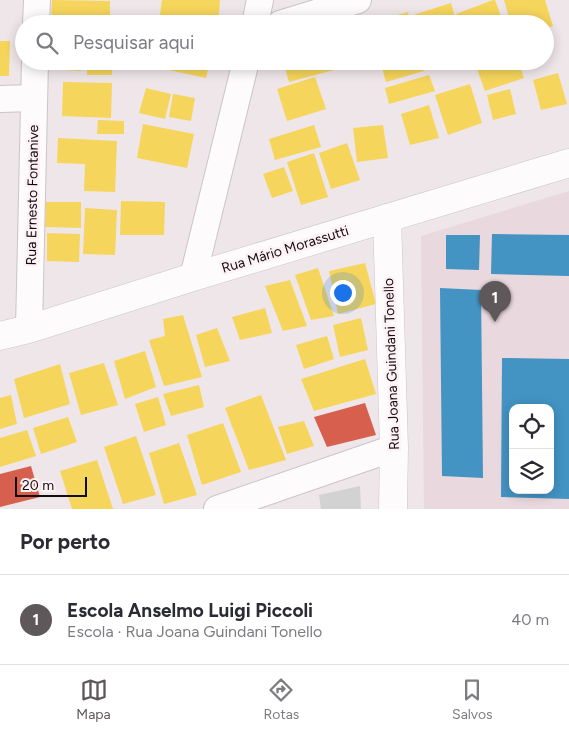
<!DOCTYPE html>
<html lang="pt">
<head>
<meta charset="utf-8">
<style>
  :root { --surface:#fff; --page:#f7f7f7; --text:#2b2b33; --muted:#7c7c81; --line:#e1e1e2; --accent:#5f585b }
  body { margin:0; font-family:Figtree,sans-serif; background:var(--page); color:var(--text) }
  .controls { position:absolute; right:15px; bottom:15px; display:grid; overflow:hidden; border-radius:10px; box-shadow:0 2px 12px #0003 }
  .controls button { width:45px; height:45px; display:grid; place-items:center; padding:0; border:0; border-bottom:1px solid var(--line); background:var(--surface); color:var(--text); font:25px sans-serif }
  .scale { position:absolute; left:15px; bottom:12px; width:72px; box-sizing:border-box; padding-left:5px; border:2px solid #110c0e; border-top:0; font-size:14px; line-height:18px; white-space:nowrap; color:#110c0e; -webkit-text-stroke:4px #fef1f5; paint-order:stroke }
  .you { position:absolute; left:342px; top:292px; width:18px; height:18px; margin:-12px; border:4px solid #fff; border-radius:50%; background:#1a73e8; box-shadow:0 0 0 8px #1a73e833 }
  .badge { display:grid; place-items:center; width:32px; height:32px; border-radius:50%; background:var(--accent); color:#fff; font-size:16px; font-weight:700 }
  .pin { position:absolute; translate:-50% -41px; filter:drop-shadow(0 1px 2px #0008) }
  .pin::after { content:''; position:absolute; top:26px; width:18px; height:15px; background:inherit; clip-path:polygon(0 0,100% 0,50% 100%) }
  .list { margin:0; padding:0; list-style:none }
  h2 { display:flex; justify-content:space-between; align-items:center; height:65px; margin:0; padding:0 20px; font-size:21px }
  h2 small { font-size:16px; font-weight:400; color:var(--muted) }
  .list li { display:grid; grid-template-columns:32px 1fr auto; gap:15px; align-items:center; box-sizing:border-box; height:90px; padding:0 20px; border-top:1px solid var(--line) }
  .list b { display:block; font-size:19px; white-space:nowrap }
  .list p { margin:0; font-size:16px; white-space:nowrap; color:var(--muted) }
  .list em { font-size:16px; font-style:normal; color:var(--muted) }
  .icon { flex:none; width:28px; height:28px; fill:none; stroke:currentColor; stroke-width:2; stroke-linecap:round; stroke-linejoin:round }
  .map { position:relative; flex:none; width:569px; height:509px; overflow:hidden }
  .search { position:absolute; background:var(--surface); box-shadow:0 2px 12px #0003; left:15px; right:15px; top:15px; height:55px; display:flex; align-items:center; gap:12px; box-sizing:border-box; padding:0 18px; border-radius:28px; color:var(--muted); font-size:19px }
  .sheet { height:155px; background:var(--surface) }
  nav { display:flex; justify-content:space-around; align-items:center; box-sizing:border-box; height:70px; border-top:1px solid var(--line); background:var(--surface); font-size:14px; color:var(--muted) }
  nav a { display:grid; justify-items:center; gap:2px }
  nav .on { color:var(--accent) }
  .map>svg:first-child { display:block }
  .built { fill:#e9d8de; fill-rule:evenodd }
  .homes { fill:#f6d55c }
  .shops { fill:#d6604d }
  .schools { fill:#4393c3; fill-rule:evenodd }
  .building { fill:#d3d2d3 }
  .lines { fill:none; stroke-linecap:round; stroke-linejoin:round }
  .minor-casing { stroke:#cbc4c6; stroke-width:28 }
  .major-casing { stroke:#cbc4c6; stroke-width:29 }
  .minor { stroke:#fdfbfc; stroke-width:26 }
  .major { stroke:#fdfbfc; stroke-width:28 }
  .labels { text-anchor:middle; stroke-width:5; stroke-linejoin:round; paint-order:stroke }
  .street-label { font-size:14px; fill:#110c0e; stroke:#fef1f5 }
</style>
</head>
<body>
<div class="map">
<svg width="569" height="509" viewBox="0 0 569 509">
  <rect width="100%" height="100%" fill="#efe6e9"/>
  <path class="built" d="M569 191V509H424L421 236ZM513 408H550V490H513Z"/>
  <g class="homes">
    <polygon points="52,0 110,1 110,24 51,24"/>
    <polygon points="162,0 220,0 218,24 173,24 159,22"/>
    <polygon points="493,0 495,0 504,24 459,24 456,14"/>
    <polygon points="504,0 545,0 553,26 545,29 545,24 511,24"/>
    <polygon points="451,3 457,24 416,24 413,15"/>
    <polygon points="408,12 411,24 369,24 369,23"/>
    <polygon points="0,41 10,41 9,76 0,76"/>
    <polygon points="63,61 82,61 81,71 63,70"/>
    <rect x="87" y="61" width="25" height="14"/>
    <polygon points="142,61 210,61 206,78 141,64"/>
    <polygon points="283,61 332,61 334,70 289,82"/>
    <polygon points="336,61 361,61 361,62 339,69"/>
    <polygon points="380,61 422,61 424,71 386,82"/>
    <polygon points="490,61 518,61 524,78 485,91 476,66"/>
    <polygon points="558,73 567,104 541,110 533,80"/>
    <polygon points="429,75 435,91 389,104 385,88"/>
    <polygon points="315,77 326,109 287,121 277,89"/>
    <polygon points="63,82 112,83 111,118 62,116"/>
    <polygon points="470,84 482,123 448,135 435,95"/>
    <polygon points="146,88 171,94 165,119 139,113"/>
    <polygon points="510,89 516,114 493,120 487,95"/>
    <polygon points="173,94 195,98 191,121 169,117"/>
    <polygon points="429,105 439,138 410,145 401,114"/>
    <polygon points="98,120 124,121 124,134 97,134"/>
    <polygon points="143,124 194,134 187,168 137,158"/>
    <polygon points="314,125 321,147 275,160 269,139"/>
    <polygon points="383,125 388,158 357,162 353,128"/>
    <polygon points="58,138 117,141 115,192 84,191 85,164 57,163"/>
    <polygon points="347,143 360,180 331,189 319,153"/>
    <polygon points="314,153 328,197 301,205 287,162"/>
    <polygon points="284,167 293,191 272,198 263,174"/>
    <polygon points="121,201 165,202 164,235 120,235"/>
    <polygon points="46,202 81,202 81,228 45,227"/>
    <polygon points="85,208 117,210 115,255 83,254"/>
    <polygon points="47,233 80,234 79,262 47,261"/>
    <polygon points="365,263 376,304 338,314 329,271"/>
    <polygon points="318,268 334,316 311,320 295,275"/>
    <polygon points="290,280 307,326 283,331 265,286"/>
    <polygon points="265,308 272,333 240,340 232,317"/>
    <polygon points="183,315 202,377 164,386 149,340 165,336 163,319"/>
    <polygon points="361,318 368,350 340,357 333,325"/>
    <polygon points="217,328 230,361 205,367 196,335"/>
    <polygon points="327,336 334,359 304,369 296,345"/>
    <polygon points="145,351 156,387 125,399 114,361"/>
    <polygon points="365,359 376,394 314,411 301,379"/>
    <polygon points="104,363 118,405 81,415 69,373"/>
    <polygon points="60,364 70,404 24,418 14,379"/>
    <polygon points="199,385 204,407 171,416 163,394"/>
    <polygon points="11,395 17,424 0,429 0,398"/>
    <polygon points="261,395 286,460 249,470 225,408"/>
    <polygon points="158,397 166,425 144,432 135,404"/>
    <polygon points="68,417 77,442 41,454 33,428"/>
    <polygon points="304,421 314,446 287,454 278,427"/>
    <polygon points="223,423 241,472 202,485 187,435"/>
    <polygon points="27,430 36,456 0,467 0,438"/>
    <polygon points="136,436 156,495 123,504 104,447"/>
    <polygon points="179,443 197,495 164,504 149,453"/>
    <polygon points="97,460 113,509 72,509 60,471"/>
  </g>
  <g class="shops">
    <polygon points="365,403 376,435 327,447 314,417"/>
    <polygon points="31,466 40,497 0,507 0,474"/>
  </g>
  <g class="schools">
    <polygon points="492,234 569,235 569,276 491,274"/>
    <polygon points="446,235 480,235 479,270 446,269"/>
    <polygon points="440,288 481,290 483,478 442,476"/>
    <path d="M502 358 569 359V499L501 497ZM513 408H550V490H513Z"/>
  </g>
  <polygon class="building" points="360,486 361,509 321,509 319,495"/>
  <g class="lines">
    <g class="minor-casing">
      <g id="minor">
        <polyline points="36,24 37,0"/>
        <polyline points="255,24 260,0"/>
        <polyline points="280,24 358,0"/>
        <polyline points="0,99 34,98"/>
        <polyline points="193,277 246,61"/>
        <polyline points="29,329 35,61"/>
        <polyline points="217,509 394,448"/>
      </g>
    </g>
    <g class="major-casing">
      <g id="major">
        <polyline points="387,218 394,448 393,509"/>
        <polyline points="0,336 29,329 193,277 569,163"/>
      </g>
    </g>
    <use href="#minor" class="minor"/>
    <use href="#major" class="major"/>
  </g>
  <g class="labels">
    <g class="street-label">
      <text transform="translate(32 195) rotate(-89)" y="5">Rua Ernesto Fontanive</text>
      <text transform="translate(285 249) rotate(-17)" y="5">Rua Mário Morassutti</text>
      <text transform="translate(391 364) rotate(-92)" y="5">Rua Joana Guindani Tonello</text>
    </g>
  </g>
</svg>
<div class="controls">
<button><svg class="icon" aria-label="locate" viewBox="0 0 24 24"><circle cx="12" cy="12" r="6"/><path d="M12 2v4M12 18v4M2 12h4M18 12h4"/></svg></button>
<button><svg class="icon" aria-label="layers" viewBox="0 0 24 24"><path d="M12 4l9 5-9 5-9-5zM3 14l9 5 9-5"/></svg></button>
</div>
<div class="scale">20 m</div>
<div class="you"></div>
<div class="pin badge" style="left:495px;top:322px">1</div>
<div class="search"><svg class="icon" aria-label="search" viewBox="0 0 24 24"><circle cx="10" cy="10" r="6"/><path d="M15 15l6 6"/></svg>Pesquisar aqui</div>
</div>
<section class="sheet">
<h2>Por perto<small></small></h2>
<ul class="list">
<li><span class="badge">1</span><div><b>Escola Anselmo Luigi Piccoli</b><p>Escola · Rua Joana Guindani Tonello</p></div><em>40 m</em></li>
</ul>
</section>
<nav>
<a class="on"><svg class="icon" aria-label="map" viewBox="0 0 24 24"><path d="M3 6l6-2 6 2 6-2v14l-6 2-6-2-6 2zM9 4v14M15 6v14"/></svg>Mapa</a>
<a><svg class="icon" aria-label="directions" viewBox="0 0 24 24"><path d="M12 3l9 9-9 9-9-9zM9 14v-3h6M13 9l2 2-2 2"/></svg>Rotas</a>
<a><svg class="icon" aria-label="saved" viewBox="0 0 24 24"><path d="M7 4h10v16l-5-4-5 4z"/></svg>Salvos</a>
</nav>
</body>
</html>
